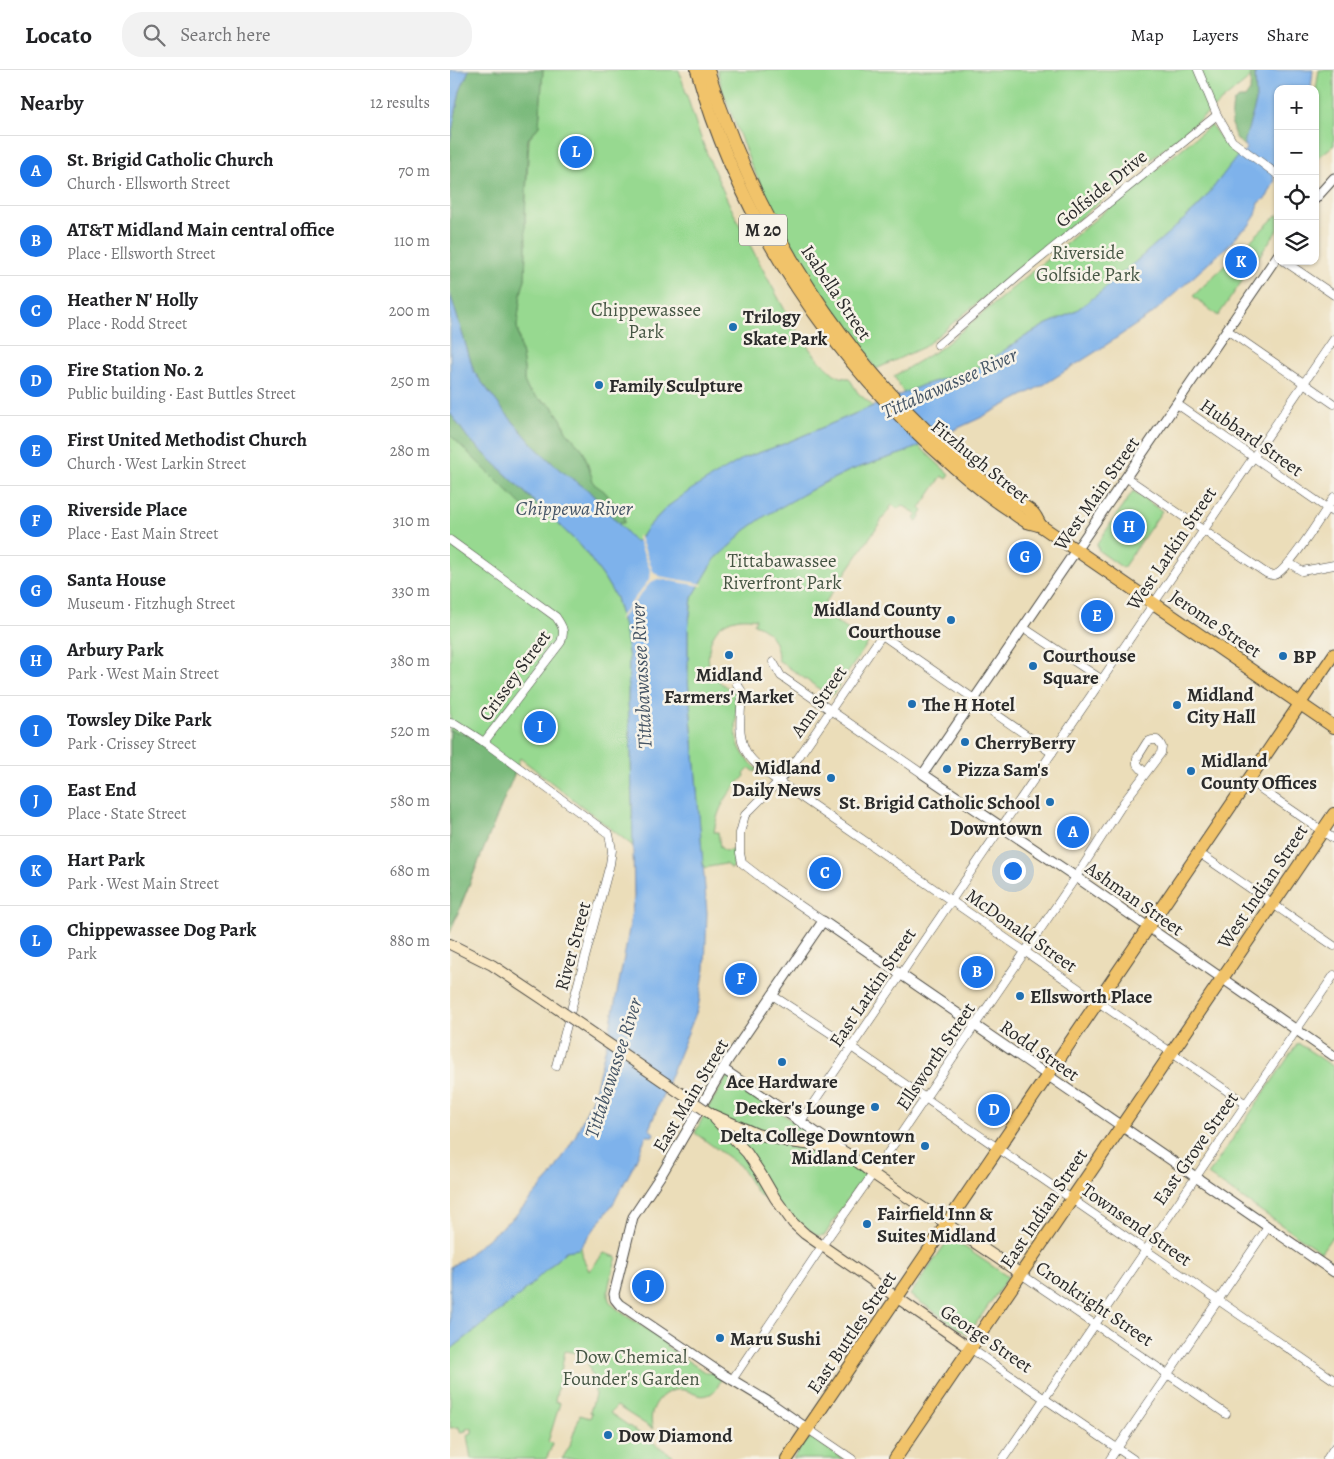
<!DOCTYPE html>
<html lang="en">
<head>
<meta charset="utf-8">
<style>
  :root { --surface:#fff; --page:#f2f2f2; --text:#202124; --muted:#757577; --line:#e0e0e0; --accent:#1a73e8 }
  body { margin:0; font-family:Alegreya,serif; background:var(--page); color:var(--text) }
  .controls { position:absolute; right:15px; top:15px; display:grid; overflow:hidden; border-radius:10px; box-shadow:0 1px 4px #0004 }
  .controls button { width:45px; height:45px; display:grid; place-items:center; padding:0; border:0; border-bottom:1px solid var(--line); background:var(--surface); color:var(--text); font:25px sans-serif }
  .you { position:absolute; left:562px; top:800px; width:18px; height:18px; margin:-12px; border:4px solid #fff; border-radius:50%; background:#1a73e8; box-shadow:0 0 0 8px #1a73e833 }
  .badge { display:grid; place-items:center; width:32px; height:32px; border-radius:50%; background:var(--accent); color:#fff; font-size:16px; font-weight:700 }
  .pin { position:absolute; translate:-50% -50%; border:2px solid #fff; box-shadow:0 1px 5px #0006 }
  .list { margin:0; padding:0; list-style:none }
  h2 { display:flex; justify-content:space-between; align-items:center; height:65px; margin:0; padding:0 20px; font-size:21px }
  h2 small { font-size:16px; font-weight:400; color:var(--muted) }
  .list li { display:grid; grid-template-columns:32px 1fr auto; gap:15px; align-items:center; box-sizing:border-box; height:70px; padding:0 20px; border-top:1px solid var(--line) }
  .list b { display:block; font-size:19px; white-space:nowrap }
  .list p { margin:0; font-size:16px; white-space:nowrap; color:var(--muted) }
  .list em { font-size:16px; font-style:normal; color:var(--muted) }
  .icon { flex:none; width:28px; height:28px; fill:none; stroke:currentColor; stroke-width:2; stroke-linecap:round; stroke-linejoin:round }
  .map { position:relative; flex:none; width:884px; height:1389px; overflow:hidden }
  header { display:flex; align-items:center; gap:30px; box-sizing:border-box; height:70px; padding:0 25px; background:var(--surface); border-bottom:1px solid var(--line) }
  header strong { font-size:24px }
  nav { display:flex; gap:28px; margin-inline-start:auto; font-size:18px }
  .search { width:350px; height:45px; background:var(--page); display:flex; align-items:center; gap:12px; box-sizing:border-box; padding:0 18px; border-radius:20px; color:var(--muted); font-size:19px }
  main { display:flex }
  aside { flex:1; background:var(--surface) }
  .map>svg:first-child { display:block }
  .green { fill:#97d990; stroke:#61825e }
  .forest { fill:#79b97a; stroke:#527252 }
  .water { fill:#7eb2eb; stroke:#546e8b }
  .pier { fill:#ebddb9 }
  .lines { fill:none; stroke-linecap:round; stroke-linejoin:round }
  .minor-casing { stroke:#484640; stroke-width:9 }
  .tertiary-casing { stroke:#484640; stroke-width:11 }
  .secondary-casing { stroke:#484640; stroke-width:12 }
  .primary-casing { stroke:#484640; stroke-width:13 }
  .trunk-casing { stroke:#484640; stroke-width:14 }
  .minor { stroke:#fff; stroke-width:8 }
  .tertiary { stroke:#fff; stroke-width:9 }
  .secondary { stroke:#f9e7c3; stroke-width:10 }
  .primary { stroke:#f1c36a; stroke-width:11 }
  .trunk { stroke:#f1c36a; stroke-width:12 }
  .secondary-bridge-casing { stroke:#484640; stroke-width:12; stroke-linecap:butt }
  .secondary-bridge { stroke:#f9e7c3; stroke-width:10 }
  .poi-dot { fill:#1f6fb2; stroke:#f7f3e8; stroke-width:2 }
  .labels { text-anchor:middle; stroke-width:5; stroke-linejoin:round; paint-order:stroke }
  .shield { fill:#f7f3e8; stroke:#686764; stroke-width:1 }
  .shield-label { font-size:18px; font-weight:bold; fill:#2b2b2b }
  .street-label { font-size:19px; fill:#2b2b2b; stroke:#f7f3e8 }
  .park-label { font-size:19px; fill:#465644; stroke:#f7f3e8 }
  .poi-label { font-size:19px; font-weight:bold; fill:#2b2b2b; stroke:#f7f3e8; text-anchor:start }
  .water-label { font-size:20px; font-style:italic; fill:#445465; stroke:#f7f3e8 }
  .neighbourhood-label { font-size:20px; font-weight:bold; fill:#2b2b2b; stroke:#f7f3e8 }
</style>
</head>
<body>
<header>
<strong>Locato</strong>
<div class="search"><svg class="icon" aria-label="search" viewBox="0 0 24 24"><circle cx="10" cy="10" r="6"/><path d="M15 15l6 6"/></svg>Search here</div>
<nav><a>Map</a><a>Layers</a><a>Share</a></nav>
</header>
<main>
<aside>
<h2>Nearby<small>12 results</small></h2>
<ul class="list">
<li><span class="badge">A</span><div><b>St. Brigid Catholic Church</b><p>Church · Ellsworth Street</p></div><em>70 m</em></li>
<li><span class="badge">B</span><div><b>AT&amp;T Midland Main central office</b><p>Place · Ellsworth Street</p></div><em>110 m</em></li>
<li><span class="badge">C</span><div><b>Heather N' Holly</b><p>Place · Rodd Street</p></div><em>200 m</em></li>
<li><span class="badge">D</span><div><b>Fire Station No. 2</b><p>Public building · East Buttles Street</p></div><em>250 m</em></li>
<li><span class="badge">E</span><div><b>First United Methodist Church</b><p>Church · West Larkin Street</p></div><em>280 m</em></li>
<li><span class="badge">F</span><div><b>Riverside Place</b><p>Place · East Main Street</p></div><em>310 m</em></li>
<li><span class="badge">G</span><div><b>Santa House</b><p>Museum · Fitzhugh Street</p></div><em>330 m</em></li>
<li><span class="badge">H</span><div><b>Arbury Park</b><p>Park · West Main Street</p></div><em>380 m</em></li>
<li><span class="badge">I</span><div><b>Towsley Dike Park</b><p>Park · Crissey Street</p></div><em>520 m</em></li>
<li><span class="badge">J</span><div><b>East End</b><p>Place · State Street</p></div><em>580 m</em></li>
<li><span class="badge">K</span><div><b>Hart Park</b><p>Park · West Main Street</p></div><em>680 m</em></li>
<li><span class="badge">L</span><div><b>Chippewassee Dog Park</b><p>Park</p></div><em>880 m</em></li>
</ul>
</aside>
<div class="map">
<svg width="884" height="1389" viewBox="0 0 884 1389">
  <rect width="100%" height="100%" fill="#f7f3e8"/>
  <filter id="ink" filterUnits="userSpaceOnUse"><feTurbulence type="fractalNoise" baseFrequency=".02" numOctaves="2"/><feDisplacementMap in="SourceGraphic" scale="10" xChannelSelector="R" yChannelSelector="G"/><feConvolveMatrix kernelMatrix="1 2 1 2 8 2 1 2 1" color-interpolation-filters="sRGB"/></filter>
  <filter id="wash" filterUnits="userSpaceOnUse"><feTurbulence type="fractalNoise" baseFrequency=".0096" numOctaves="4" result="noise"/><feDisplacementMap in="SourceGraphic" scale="20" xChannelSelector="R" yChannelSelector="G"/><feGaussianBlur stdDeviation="1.12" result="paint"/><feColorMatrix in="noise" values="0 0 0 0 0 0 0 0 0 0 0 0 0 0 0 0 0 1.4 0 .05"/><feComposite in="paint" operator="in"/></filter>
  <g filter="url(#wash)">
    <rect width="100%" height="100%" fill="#ebddb9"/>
    <g class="green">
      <path d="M93 0H229C240 36 251 73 267 107 282 142 300 175 318 209 336 241 353 279 382 302 387 307 393 308 399 308L408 323 423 336 331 375 294 388 217 437 196 459 191 467 185 472 168 453 174 452V445L154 421 144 415 133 380 116 361 111 349 101 335 89 329 78 320 74 311V298L67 256 71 223 75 209 76 177 75 147 79 69 89 56Z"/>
      <polygon points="267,0 801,0 801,7 474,277 426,299 367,219 336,163 301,95 272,19"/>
      <polygon points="869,0 884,0 884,75 865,90 865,27"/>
      <polygon points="761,55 775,74 788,86 749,136 651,222 624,242 595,255 571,269 527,299 473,315 454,324 444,306 491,278 649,146"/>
      <polygon points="828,144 828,159 768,246 743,226"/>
      <polygon points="0,343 18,368 131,476 153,506 166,528 174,557 179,588 178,631 181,682 183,776 70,688 0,863"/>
      <path d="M469 376 500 405 497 409 492 406 470 438 473 441 467 451 464 449 467 444 452 435 448 439 442 435 375 533 380 538 376 545 418 573 381 627 328 590C328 573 321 560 304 554L306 549C282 544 262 555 259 580 258 587 258 596 262 603 266 610 273 615 280 619L283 615 287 616 288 619C288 639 282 663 291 680 295 688 301 693 307 699L305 702 300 698 294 704 295 706C277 724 268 736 264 762H268L270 777 275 781 286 780V788L282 799 275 794 253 798 238 609V560L242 528 265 489 283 473 294 461 314 446 370 415 401 400 456 382Z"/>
      <polygon points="683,421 712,441 673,498 649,481 647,474"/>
      <polygon points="848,973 884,997 884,1164 871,1182 758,1105"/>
      <polygon points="278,1006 414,1101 415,1106 410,1114 405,1118 381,1155 375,1165 368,1166 307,1123 290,1096 245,1063 256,1041"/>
      <polygon points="500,1167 558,1207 518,1265 460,1225"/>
      <path d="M131 1177 133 1188 139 1201 154 1183 167 1187C164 1198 155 1220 159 1230 163 1240 204 1263 214 1270L216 1276 256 1303H263L271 1309C269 1315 266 1321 260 1324 250 1329 243 1322 234 1320 223 1318 212 1324 207 1332 201 1341 200 1349 203 1359L167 1336 160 1343 227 1389H112L121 1374H120L130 1345 140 1348 142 1343 140 1342 145 1325V1318L135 1282 127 1283 115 1281 105 1331 110 1333 98 1372 102 1373C102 1379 98 1384 96 1389H21L17 1365 22 1363V1358L16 1359V1361L10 1362 9 1357 0 1358V1280L69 1226 116 1181 129 1179Z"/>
      <polygon points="363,1368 393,1389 343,1389 356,1370"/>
    </g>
    <g class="forest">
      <polygon points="19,0 93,0 89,56 78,69 75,147 76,177 75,209 71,223 67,256 74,299 74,311 78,320 89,329 101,335 111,349 116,361 133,380 144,414 154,421 174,445 174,453 168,453 138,420 110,400 86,378 53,340 24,302 0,223 0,71 10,21"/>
      <path d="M801 0H805L806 32 795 73 796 77C779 66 781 51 783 32L789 28H795L800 21Z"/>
      <polygon points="0,343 18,368 93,440 86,449 0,365"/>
      <polygon points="0,660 12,663 20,667 66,700 5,849 0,855"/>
    </g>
    <g class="water">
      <polygon points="0,0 19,0 10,21 0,71"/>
      <polygon points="805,0 863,0 861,19 828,19 828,101 823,107 825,110 817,127 809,133 806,145 798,157 791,161 780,174 702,244 647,281 595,314 530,348 456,382 401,400 370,415 315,446 294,461 283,473 265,489 242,528 238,560 238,609 257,843 255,898 248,938 199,1059 204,1063 203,1066 196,1066 184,1095 163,1134 129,1179 116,1181 69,1226 0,1280 0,1197 13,1189 65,1146 101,1106 125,1067 144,1024 158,968 176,877 184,828 181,682 178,631 179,588 174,557 166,528 153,506 131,476 18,368 0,343 0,223 24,302 53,340 86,378 110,400 138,420 185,472 191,467 196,459 217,437 242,419 294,388 331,375 473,315 527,299 571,269 595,255 624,242 651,222 749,136 789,84 792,84 796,79 794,73 806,32"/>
    </g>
    <polygon class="pier" points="189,465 203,501 209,506 253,514 252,516 208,509 201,512 169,551 169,548 199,510 201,502 187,467"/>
  </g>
  <g filter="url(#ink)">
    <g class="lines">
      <g class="minor-casing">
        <g id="minor">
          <polyline points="748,0 767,45 782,71 828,105"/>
          <polyline points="834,191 884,225"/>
          <polyline points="777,260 884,334"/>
          <polyline points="488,275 572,203 767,45"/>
          <polyline points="727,334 884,443"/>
          <path d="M677 408 813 501C816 503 820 506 824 505 837 503 875 441 884 427"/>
          <path d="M0 470 106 547C113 557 115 561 111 572L34 672"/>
          <polyline points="839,493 852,501 884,495"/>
          <polyline points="574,558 651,609"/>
          <polyline points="323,592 331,606 473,704"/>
          <path d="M287 614 291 620 292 624C291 644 286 669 299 686 305 694 314 701 322 707L796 1034"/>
          <polyline points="0,653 6,654 34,672 159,764 162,780 160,794 106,996"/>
          <polyline points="798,710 884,769"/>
          <polyline points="749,783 884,876"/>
          <polyline points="373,851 323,817 292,793 290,783 290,763 295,745 328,712 348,688 432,565 602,683"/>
          <polyline points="322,925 394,972 884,1310"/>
          <polyline points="351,1051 884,269"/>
          <polyline points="571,1204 776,1344"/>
          <polyline points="520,1278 683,1389"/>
          <polyline points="282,1310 372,1176 444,1074 626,807 674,732 705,691 711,683 712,677 710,673 707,670 702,670 697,672 687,688 687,694 695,703"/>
          <polyline points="358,1359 402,1389"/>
          <polyline points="553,1389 884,905"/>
          <polyline points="660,1389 818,1157"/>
          <polyline points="877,1389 884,1378"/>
        </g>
      </g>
      <g class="tertiary-casing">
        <g id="tertiary">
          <polyline points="865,129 884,108"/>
          <path d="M828 185C710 358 592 531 473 704L626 807 884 986"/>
          <polyline points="273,999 395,1082"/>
          <polyline points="358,1359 319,1332 271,1303 169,1234 165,1229 164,1224 183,1147 213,1102 278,990 373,851 884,1202"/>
        </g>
      </g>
      <g class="secondary-casing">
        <g id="secondary">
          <polyline points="0,874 42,895 96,931"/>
          <polyline points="261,1044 307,1064 339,1072 364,1075 396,1083 423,1104 571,1204"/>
          <polyline points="265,1049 297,1083 311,1104 325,1128 343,1153 355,1164 520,1278"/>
        </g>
      </g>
      <g class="primary-casing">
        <polyline id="primary" points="850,634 884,584"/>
      </g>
      <g class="trunk-casing">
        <g id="trunk">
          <path d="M247 0C290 154 384 293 504 397 522 413 541 428 561 441 566 445 571 449 577 452 581 453 586 454 591 456L884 657"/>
          <path d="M258 0C301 137 374 262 478 362 497 380 517 399 538 414 551 423 572 433 583 443 586 446 588 452 591 456"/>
          <polyline points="337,1389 850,634"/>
          <polyline points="445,1389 884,744"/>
        </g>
      </g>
      <use href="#minor" class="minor"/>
      <use href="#tertiary" class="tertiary"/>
      <use href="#secondary" class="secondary"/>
      <use href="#primary" class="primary"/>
      <use href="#trunk" class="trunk"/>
      <g class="secondary-bridge-casing">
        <polyline id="secondary-bridge" points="96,931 261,1044"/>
      </g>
      <use href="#secondary-bridge" class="secondary-bridge"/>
    </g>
  </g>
  <g class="poi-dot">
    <circle cx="283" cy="257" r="5"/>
    <circle cx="149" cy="315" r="5"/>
    <circle cx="501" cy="550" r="5"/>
    <circle cx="279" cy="585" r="5"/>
    <circle cx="833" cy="586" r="5"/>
    <circle cx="583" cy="596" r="5"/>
    <circle cx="462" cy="634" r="5"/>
    <circle cx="727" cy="635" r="5"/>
    <circle cx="515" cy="672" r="5"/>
    <circle cx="497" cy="699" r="5"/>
    <circle cx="741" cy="701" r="5"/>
    <circle cx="381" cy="708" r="5"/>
    <circle cx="600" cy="732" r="5"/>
    <circle cx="570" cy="926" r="5"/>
    <circle cx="332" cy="992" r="5"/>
    <circle cx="425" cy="1037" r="5"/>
    <circle cx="475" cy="1076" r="5"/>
    <circle cx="417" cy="1154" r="5"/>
    <circle cx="270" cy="1268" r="5"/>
    <circle cx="158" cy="1365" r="5"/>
  </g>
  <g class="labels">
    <rect class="shield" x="289" y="144.5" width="48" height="31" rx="4"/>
    <g class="shield-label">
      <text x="313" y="166">M 20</text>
    </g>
    <g class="street-label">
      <text transform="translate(651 118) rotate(-39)" y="7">Golfside Drive</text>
      <text transform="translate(387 222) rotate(56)" y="7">Isabella Street</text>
      <text transform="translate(802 367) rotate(35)" y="7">Hubbard Street</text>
      <text transform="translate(531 391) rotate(39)" y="7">Fitzhugh Street</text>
      <text transform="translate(646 423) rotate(-55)" y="7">West Main Street</text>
      <text transform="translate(721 478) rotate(-56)" y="7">West Larkin Street</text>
      <text transform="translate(766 553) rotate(34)" y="7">Jerome Street</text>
      <text transform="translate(64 605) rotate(-54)" y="7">Crissey Street</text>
      <text transform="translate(368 631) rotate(-55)" y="7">Ann Street</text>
      <text transform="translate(812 816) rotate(-56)" y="7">West Indian Street</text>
      <text transform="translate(685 828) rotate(35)" y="7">Ashman Street</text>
      <text transform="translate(572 860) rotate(35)" y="7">McDonald Street</text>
      <text transform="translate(122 876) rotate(-75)" y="7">River Street</text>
      <text transform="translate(422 917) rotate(-56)" y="7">East Larkin Street</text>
      <text transform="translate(590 980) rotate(35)" y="7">Rodd Street</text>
      <text transform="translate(485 986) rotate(-56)" y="7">Ellsworth Street</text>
      <text transform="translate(240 1025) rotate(-59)" y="7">East Main Street</text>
      <text transform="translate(745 1078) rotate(-55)" y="7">East Grove Street</text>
      <text transform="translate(593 1138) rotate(-56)" y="7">East Indian Street</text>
      <text transform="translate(687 1154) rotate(35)" y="7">Townsend Street</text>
      <text transform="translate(645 1233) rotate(34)" y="7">Cronkright Street</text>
      <text transform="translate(401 1262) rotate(-56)" y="7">East Buttles Street</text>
      <text transform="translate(537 1268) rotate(34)" y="7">George Street</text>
    </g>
    <g class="park-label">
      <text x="638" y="189">Riverside<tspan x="638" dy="22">Golfside Park</tspan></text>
      <text x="196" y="246">Chippewassee<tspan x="196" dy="22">Park</tspan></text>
      <text x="332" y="497">Tittabawassee<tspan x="332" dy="22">Riverfront Park</tspan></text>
      <text x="181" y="1293">Dow Chemical<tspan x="181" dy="22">Founder's Garden</tspan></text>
    </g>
    <g class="poi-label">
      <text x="293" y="253">Trilogy<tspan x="293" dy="22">Skate Park</tspan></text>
      <text x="159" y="322">Family Sculpture</text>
      <text x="491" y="546" text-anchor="end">Midland County<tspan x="491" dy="22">Courthouse</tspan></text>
      <text x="593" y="592">Courthouse<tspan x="593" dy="22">Square</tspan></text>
      <text x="843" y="593">BP</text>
      <text x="279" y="611" text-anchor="middle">Midland<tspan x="279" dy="22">Farmers' Market</tspan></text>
      <text x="737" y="631">Midland<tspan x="737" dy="22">City Hall</tspan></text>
      <text x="472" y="641">The H Hotel</text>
      <text x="525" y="679">CherryBerry</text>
      <text x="751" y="697">Midland<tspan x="751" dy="22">County Offices</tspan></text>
      <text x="371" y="704" text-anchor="end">Midland<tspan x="371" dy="22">Daily News</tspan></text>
      <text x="507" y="706">Pizza Sam's</text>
      <text x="590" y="739" text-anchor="end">St. Brigid Catholic School</text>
      <text x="580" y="933">Ellsworth Place</text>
      <text x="332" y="1018" text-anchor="middle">Ace Hardware</text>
      <text x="415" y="1044" text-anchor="end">Decker's Lounge</text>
      <text x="465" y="1072" text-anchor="end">Delta College Downtown<tspan x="465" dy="22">Midland Center</tspan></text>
      <text x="427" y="1150">Fairfield Inn &amp;<tspan x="427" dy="22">Suites Midland</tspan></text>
      <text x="280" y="1275">Maru Sushi</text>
      <text x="168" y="1372">Dow Diamond</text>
    </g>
    <g class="water-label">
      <text transform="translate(499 313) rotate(-24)" y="7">Tittabawassee River</text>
      <text x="124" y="445">Chippewa River</text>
      <text transform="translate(191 606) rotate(-93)" y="7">Tittabawassee River</text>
      <text transform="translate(163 998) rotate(-72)" y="7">Tittabawassee River</text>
    </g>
    <g class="neighbourhood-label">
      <text x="546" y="765">Downtown</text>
    </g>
  </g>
</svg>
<div class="controls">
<button>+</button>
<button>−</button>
<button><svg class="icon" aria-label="locate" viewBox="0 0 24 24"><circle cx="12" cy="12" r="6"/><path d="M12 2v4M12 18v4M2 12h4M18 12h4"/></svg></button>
<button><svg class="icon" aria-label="layers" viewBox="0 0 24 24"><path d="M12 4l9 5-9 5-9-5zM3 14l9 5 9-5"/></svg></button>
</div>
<div class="you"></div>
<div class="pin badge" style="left:623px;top:762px">A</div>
<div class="pin badge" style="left:527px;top:902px">B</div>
<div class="pin badge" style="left:375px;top:803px">C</div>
<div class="pin badge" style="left:544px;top:1040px">D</div>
<div class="pin badge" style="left:647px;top:546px">E</div>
<div class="pin badge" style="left:291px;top:909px">F</div>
<div class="pin badge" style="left:575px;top:487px">G</div>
<div class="pin badge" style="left:679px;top:457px">H</div>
<div class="pin badge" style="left:90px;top:657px">I</div>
<div class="pin badge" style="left:198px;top:1216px">J</div>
<div class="pin badge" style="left:791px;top:192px">K</div>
<div class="pin badge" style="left:126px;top:82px">L</div>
</div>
</main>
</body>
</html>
